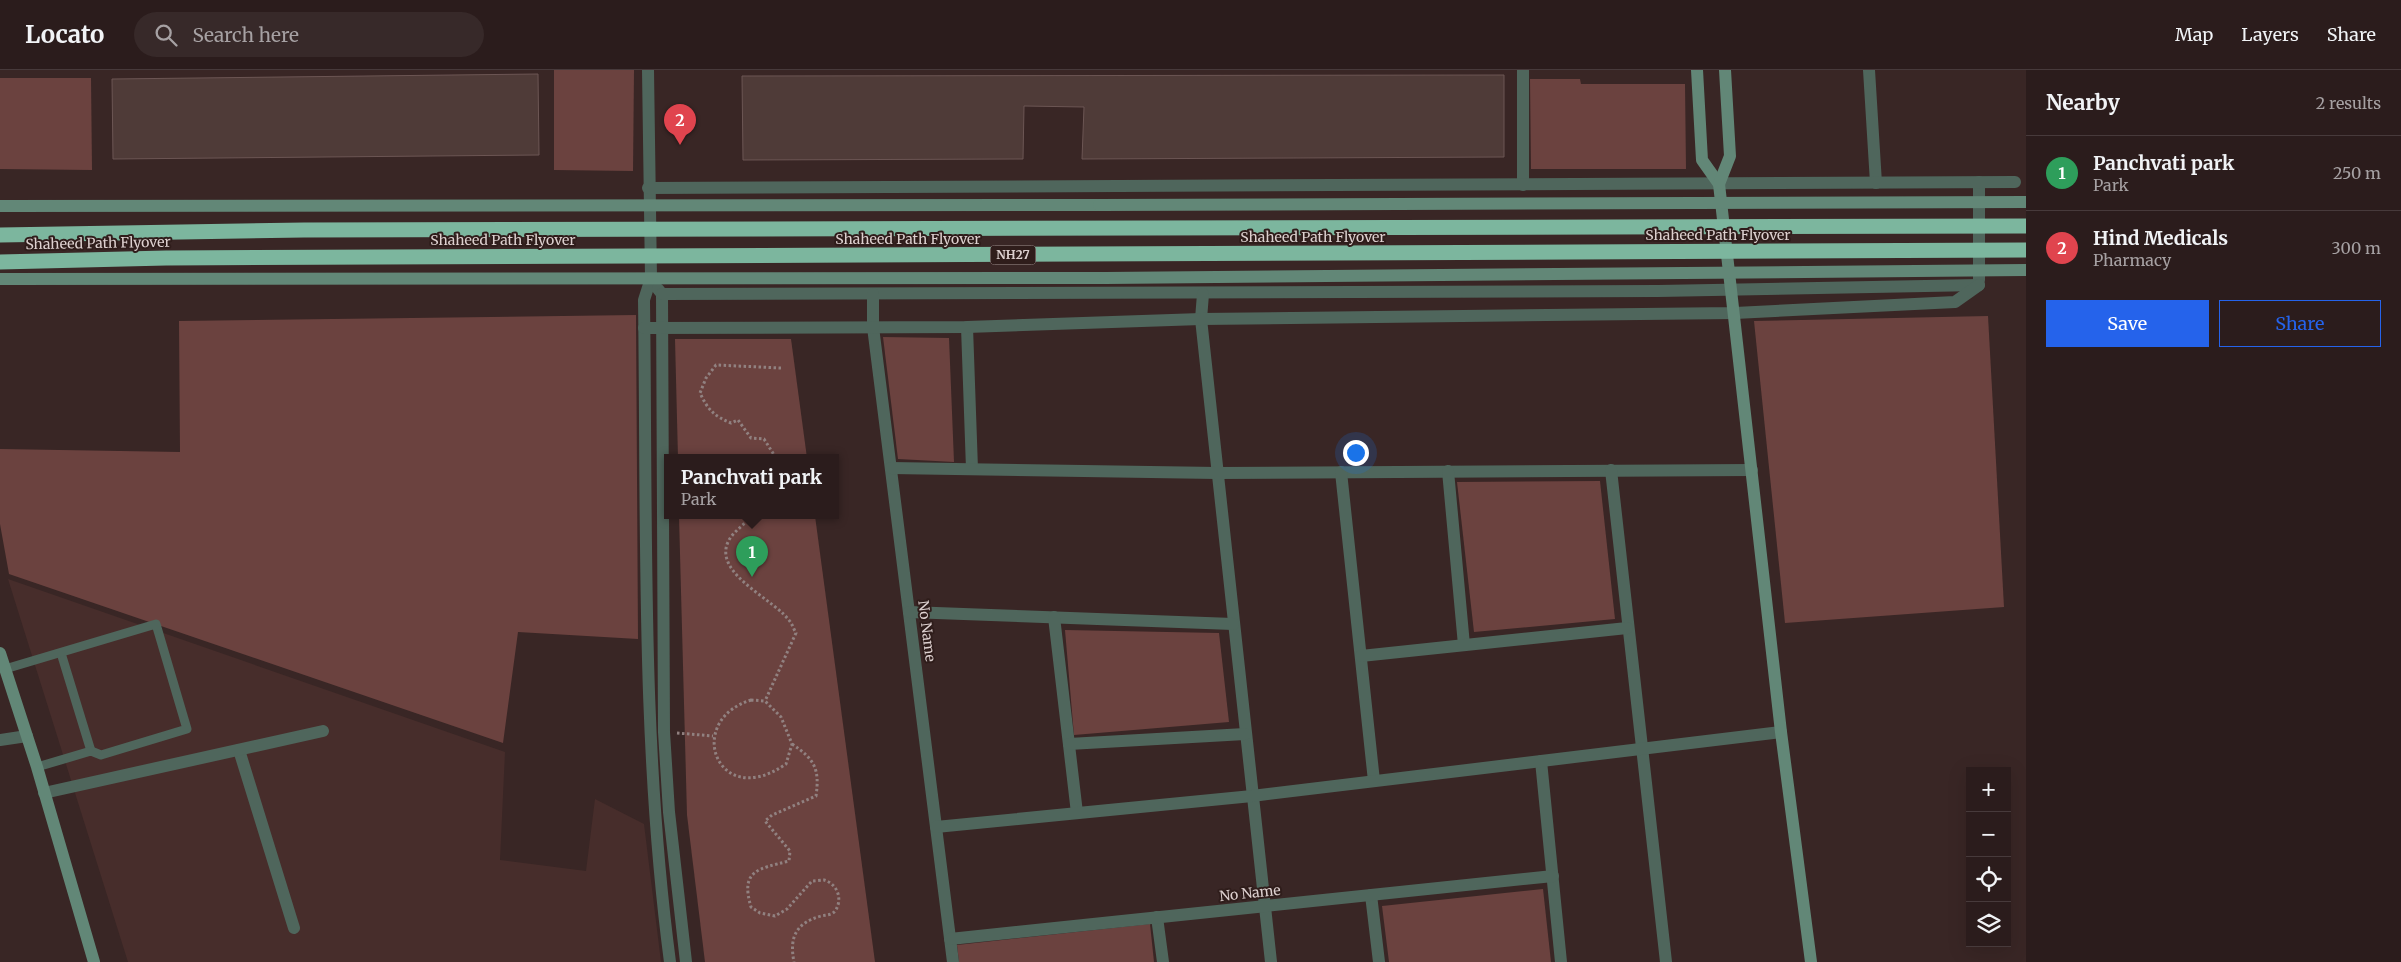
<!DOCTYPE html>
<html lang="en">
<head>
<meta charset="utf-8">
<style>
  :root { --surface:#2b1c1c; --page:#372929; --text:#f1f3f6; --muted:#a6a1a3; --line:#473a3b; --accent:#2563eb }
  body { margin:0; font-family:Merriweather,serif; background:var(--page); color:var(--text) }
  .controls { position:absolute; right:15px; bottom:15px; display:grid; overflow:hidden; border-radius:0px; box-shadow:0 5px 20px #0002 }
  .controls button { width:45px; height:45px; display:grid; place-items:center; padding:0; border:0; border-bottom:1px solid var(--line); background:var(--surface); color:var(--text); font:25px sans-serif }
  .you { position:absolute; left:1355px; top:382px; width:18px; height:18px; margin:-12px; border:4px solid #fff; border-radius:50%; background:#1a73e8; box-shadow:0 0 0 8px #1a73e833 }
  .badge { display:grid; place-items:center; width:32px; height:32px; border-radius:50%; background:var(--accent); color:#fff; font-size:16px; font-weight:700 }
  .pin { position:absolute; translate:-50% -41px; filter:drop-shadow(0 1px 2px #0008) }
  .pin::after { content:''; position:absolute; top:26px; width:18px; height:15px; background:inherit; clip-path:polygon(0 0,100% 0,50% 100%) }
  .popup { position:absolute; left:664px; top:384px; width:175px; height:65px; box-sizing:border-box; display:grid; place-content:center; border-radius:0px; background:var(--surface); filter:drop-shadow(0 1px 4px #0005); font-size:16px; white-space:nowrap; color:var(--muted) }
  .popup b { font-size:19px; color:var(--text) }
  .popup::after { content:''; position:absolute; left:50%; top:100%; margin-left:-10px; border:10px solid transparent; border-top-color:var(--surface) }
  .list { margin:0; padding:0; list-style:none }
  h2 { display:flex; justify-content:space-between; align-items:center; height:65px; margin:0; padding:0 20px; font-size:21px }
  h2 small { font-size:16px; font-weight:400; color:var(--muted) }
  .list li { display:grid; grid-template-columns:32px 1fr auto; gap:15px; align-items:center; box-sizing:border-box; height:75px; padding:0 20px; border-top:1px solid var(--line) }
  .list b { display:block; font-size:19px; white-space:nowrap }
  .list p { margin:0; font-size:16px; white-space:nowrap; color:var(--muted) }
  .list em { font-size:16px; font-style:normal; color:var(--muted) }
  .actions { display:flex; gap:10px; padding:15px 20px }
  .actions a { flex:1; padding:11px 0; border:1px solid var(--accent); border-radius:0px; text-align:center; font-size:18px; color:var(--accent) }
  .actions .main { background:var(--accent); color:#fff }
  .icon { flex:none; width:28px; height:28px; fill:none; stroke:currentColor; stroke-width:2; stroke-linecap:round; stroke-linejoin:round }
  .map { position:relative; flex:none; width:2026px; height:892px; overflow:hidden }
  header { display:flex; align-items:center; gap:30px; box-sizing:border-box; height:70px; padding:0 25px; background:var(--surface); border-bottom:1px solid var(--line) }
  header strong { font-size:24px }
  nav { display:flex; gap:28px; margin-inline-start:auto; font-size:18px }
  .search { width:350px; height:45px; background:var(--page); display:flex; align-items:center; gap:12px; box-sizing:border-box; padding:0 18px; border-radius:28px; color:var(--muted); font-size:19px }
  main { display:flex }
  aside { flex:1; background:var(--surface) }
  .map>svg:first-child { display:block }
  .built { fill:#472d2b }
  .green { fill:#6b423f }
  .building { fill:#4f3b38; stroke:#6c5654 }
  .lines { fill:none; stroke-linecap:round; stroke-linejoin:round }
  .path { stroke:#918180; stroke-width:3; stroke-dasharray:2.5 2.5; stroke-linecap:butt }
  .lane { stroke:#4f665c; stroke-width:9 }
  .street { stroke:#4f665c; stroke-width:12 }
  .secondary { stroke:#628777; stroke-width:12 }
  .secondary-bridge { stroke:#628777; stroke-width:12 }
  .highway-bridge { stroke:#7cb69e; stroke-width:15 }
  .labels { text-anchor:middle; stroke-width:4; stroke-linejoin:round; paint-order:stroke }
  .shield { fill:#2f1d1b; stroke:#a99a99; stroke-width:1 }
  .shield-label { font-size:12px; font-weight:bold; fill:#ddd0cf }
  .street-label { font-size:14px; fill:#ddd0cf; stroke:#2f1d1b }
</style>
</head>
<body>
<header>
<strong>Locato</strong>
<div class="search"><svg class="icon" aria-label="search" viewBox="0 0 24 24"><circle cx="10" cy="10" r="6"/><path d="M15 15l6 6"/></svg>Search here</div>
<nav><a>Map</a><a>Layers</a><a>Share</a></nav>
</header>
<main>
<div class="map">
<svg width="2026" height="892" viewBox="0 0 2026 892">
  <rect width="100%" height="100%" fill="#392625"/>
  <polygon class="built" points="8,509 505,682 500,790 586,801 595,729 644,754 661,892 128,892"/>
  <g class="green">
    <polygon points="554,0 634,0 633,101 554,100"/>
    <polygon points="0,8 91,8 92,100 0,99"/>
    <polygon points="1530,9 1580,9 1581,14 1685,14 1686,99 1531,99"/>
    <polygon points="636,245 638,569 518,562 503,673 9,504 0,454 0,379 180,382 179,251"/>
    <polygon points="1988,246 2004,537 1785,553 1754,251"/>
    <polygon points="883,267 949,268 954,392 898,389"/>
    <polygon points="675,269 791,269 807,388 678,388"/>
    <polygon points="1600,411 1615,549 1474,562 1457,412"/>
    <polygon points="679,446 815,446 875,892 705,892 687,745"/>
    <polygon points="1065,560 1219,563 1229,652 1074,665"/>
    <polygon points="1543,819 1551,892 1389,892 1382,836"/>
    <polygon points="1150,854 1154,892 959,892 957,875"/>
  </g>
  <g class="building">
    <polygon points="538,4 539,85 113,89 112,9"/>
    <polygon points="1504,5 1504,87 1082,89 1084,37 1024,36 1023,89 743,90 742,6"/>
  </g>
  <g class="lines">
    <g class="path">
      <path d="M776 388 764 369 751 368 738 350 731 353C714 346 708 340 700 323L706 308 716 295 781 298"/>
      <path d="M751 446C745 455 733 461 728 472 713 505 777 530 791 553 793 556 794 560 796 563L765 631"/>
      <path d="M751 630 765 631 781 647 792 674 786 694C777 700 768 705 757 707 710 716 693 648 751 630Z"/>
      <polyline points="677,663 713,666"/>
      <path d="M792 674C814 689 820 698 816 726L772 745 765 751 790 781 789 791C758 799 740 800 751 837L760 843 775 846 787 839 812 811C816 811 821 810 824 810 838 814 843 830 835 841 832 845 826 845 821 846 796 853 789 867 794 892"/>
    </g>
    <g class="lane">
      <polyline points="61,583 91,681"/>
      <polyline points="5,599 156,554 187,659 101,685 91,681 37,697"/>
    </g>
    <g class="street">
      <path d="M648 0 651 208 644 230C647 451 641 673 670 892"/>
      <polyline points="1523,0 1523,115"/>
      <polyline points="1869,0 1876,113"/>
      <polyline points="1979,112 1979,210"/>
      <polyline points="648,118 2015,112"/>
      <polyline points="658,219 662,224 664,662 669,742 686,892"/>
      <polyline points="662,224 1658,221 1979,215"/>
      <polyline points="873,224 873,257 953,892"/>
      <polyline points="1203,224 1201,249 1271,892"/>
      <polyline points="967,257 972,399"/>
      <polyline points="644,258 967,257 1201,249 1735,243 1955,232 1979,215"/>
      <polyline points="891,398 1217,403 1752,400"/>
      <polyline points="1611,400 1666,892"/>
      <polyline points="1448,401 1464,575"/>
      <polyline points="1341,402 1374,711"/>
      <polyline points="909,542 1233,554"/>
      <polyline points="1054,547 1077,743"/>
      <polyline points="1361,586 1627,558"/>
      <polyline points="0,670 27,666"/>
      <polyline points="1069,674 1245,664"/>
      <polyline points="239,680 294,858"/>
      <polyline points="1541,691 1561,892"/>
      <polyline points="44,723 323,661"/>
      <polyline points="936,757 1252,726 1781,662"/>
      <polyline points="1371,825 1379,892"/>
      <polyline points="1157,847 1163,892"/>
      <polyline points="950,869 1553,806"/>
    </g>
    <g class="secondary">
      <polyline points="1697,0 1702,90 1719,114 1781,662 1811,892"/>
      <polyline points="1719,114 1730,86 1725,0"/>
      <polyline points="0,136 1099,135"/>
      <polyline points="0,209 1105,208"/>
      <polyline points="0,583 37,697 94,892"/>
    </g>
    <g class="secondary-bridge">
      <polyline points="1099,135 2026,132"/>
      <polyline points="1105,208 2026,200"/>
    </g>
    <g class="highway-bridge">
      <polyline points="0,165 304,160 2026,156"/>
      <polyline points="0,192 166,188 2026,180"/>
    </g>
  </g>
  <g class="labels">
    <rect class="shield" x="990.5" y="175.5" width="45" height="19" rx="4"/>
    <g class="shield-label">
      <text x="1013" y="189">NH27</text>
    </g>
    <g class="street-label">
      <text x="1718" y="170">Shaheed Path Flyover</text>
      <text x="1313" y="172">Shaheed Path Flyover</text>
      <text x="908" y="174">Shaheed Path Flyover</text>
      <text x="503" y="175">Shaheed Path Flyover</text>
      <text transform="translate(98 173) rotate(-1)" y="5">Shaheed Path Flyover</text>
      <text transform="translate(927 561) rotate(83)" y="5">No Name</text>
      <text transform="translate(1250 823) rotate(-6)" y="5">No Name</text>
    </g>
  </g>
</svg>
<div class="controls">
<button>+</button>
<button>−</button>
<button><svg class="icon" aria-label="locate" viewBox="0 0 24 24"><circle cx="12" cy="12" r="6"/><path d="M12 2v4M12 18v4M2 12h4M18 12h4"/></svg></button>
<button><svg class="icon" aria-label="layers" viewBox="0 0 24 24"><path d="M12 4l9 5-9 5-9-5zM3 14l9 5 9-5"/></svg></button>
</div>
<div class="you"></div>
<div class="pin badge" style="left:752px;top:507px;background:#2e9e5b">1</div>
<div class="popup"><b>Panchvati park</b>Park</div>
<div class="pin badge" style="left:680px;top:75px;background:#e0444e">2</div>
</div>
<aside>
<h2>Nearby<small>2 results</small></h2>
<ul class="list">
<li><span class="badge" style="background:#2e9e5b">1</span><div><b>Panchvati park</b><p>Park</p></div><em>250 m</em></li>
<li><span class="badge" style="background:#e0444e">2</span><div><b>Hind Medicals</b><p>Pharmacy</p></div><em>300 m</em></li>
</ul>
<div class="actions"><a class="main">Save</a><a>Share</a></div>
</aside>
</main>
</body>
</html>
